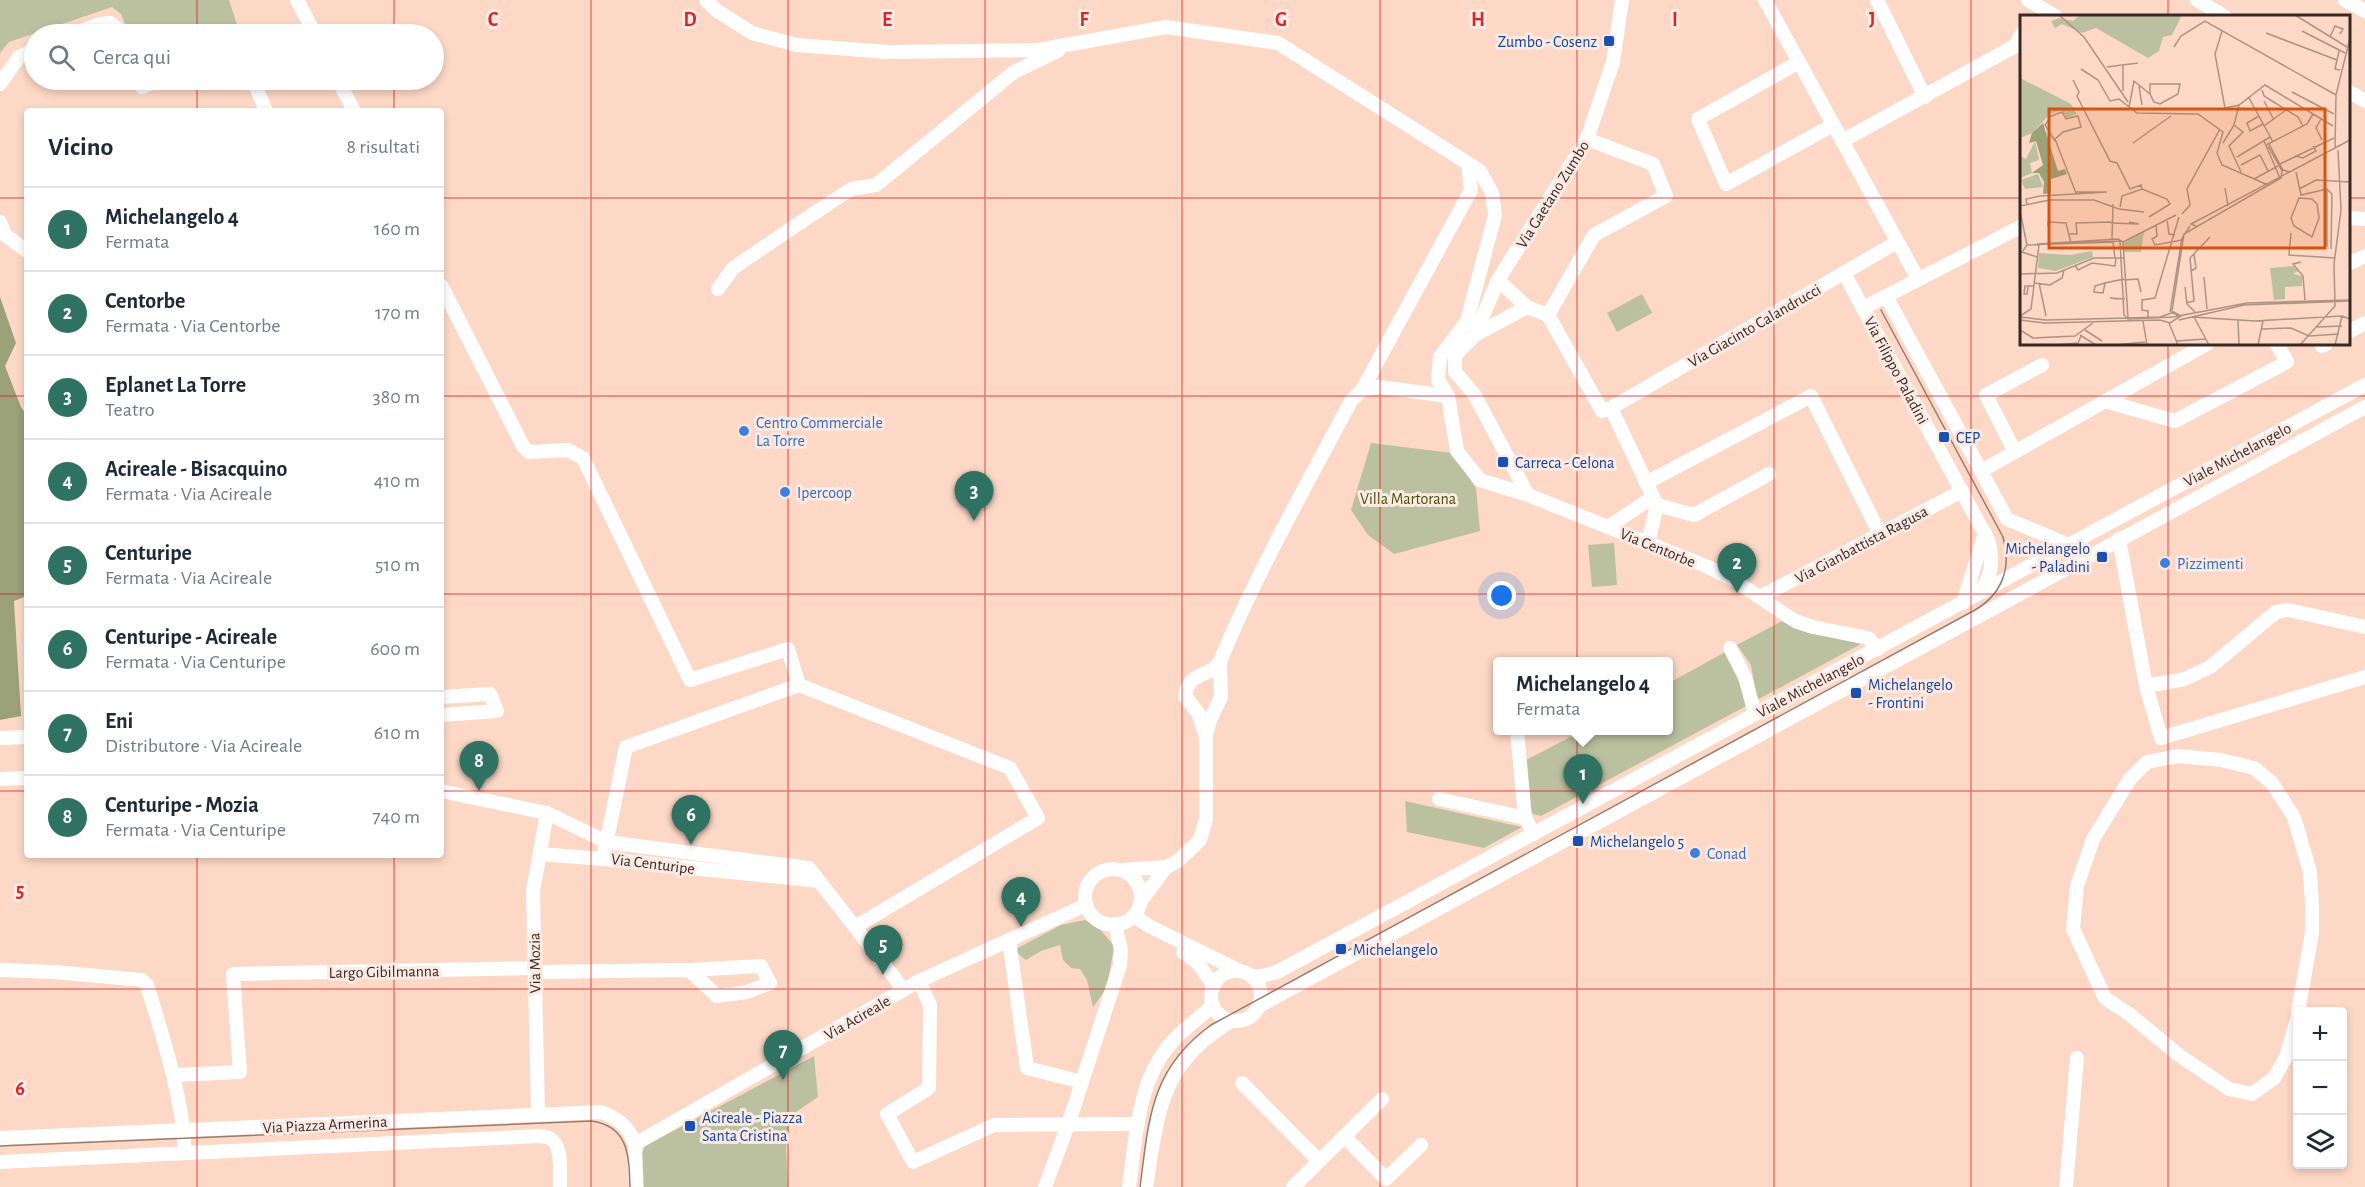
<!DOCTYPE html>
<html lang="it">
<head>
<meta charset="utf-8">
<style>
  :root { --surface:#fff; --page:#f6f6f7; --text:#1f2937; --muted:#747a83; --line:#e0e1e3; --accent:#307262 }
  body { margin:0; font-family:"Alegreya Sans",sans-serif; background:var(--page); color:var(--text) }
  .controls { position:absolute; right:18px; bottom:18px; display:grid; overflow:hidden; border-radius:6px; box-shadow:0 3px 9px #0003 }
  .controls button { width:54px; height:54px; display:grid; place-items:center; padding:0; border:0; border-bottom:2px solid var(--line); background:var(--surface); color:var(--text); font:30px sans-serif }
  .you { position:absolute; left:1502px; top:596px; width:21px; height:21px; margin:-15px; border:4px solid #fff; border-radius:50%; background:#1a73e8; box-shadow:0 0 0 9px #1a73e833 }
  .badge { display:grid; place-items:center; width:39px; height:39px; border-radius:50%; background:var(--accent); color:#fff; font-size:20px; font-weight:700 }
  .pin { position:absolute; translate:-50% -50px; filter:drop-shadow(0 2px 3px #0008) }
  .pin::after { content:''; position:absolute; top:32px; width:21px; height:18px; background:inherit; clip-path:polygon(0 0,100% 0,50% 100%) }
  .popup { position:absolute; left:1493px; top:657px; width:180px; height:78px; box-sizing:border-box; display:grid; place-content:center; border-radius:6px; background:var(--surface); filter:drop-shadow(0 2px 4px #0005); font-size:20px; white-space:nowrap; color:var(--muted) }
  .popup b { font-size:22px; color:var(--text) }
  .popup::after { content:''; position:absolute; left:50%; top:100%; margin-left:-12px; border:12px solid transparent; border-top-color:var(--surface) }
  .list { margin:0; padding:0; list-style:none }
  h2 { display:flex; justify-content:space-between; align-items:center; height:78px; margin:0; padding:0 24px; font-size:26px }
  h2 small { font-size:20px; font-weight:400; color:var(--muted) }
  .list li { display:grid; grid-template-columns:39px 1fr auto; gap:18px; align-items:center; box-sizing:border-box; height:84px; padding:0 24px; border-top:2px solid var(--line) }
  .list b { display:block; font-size:22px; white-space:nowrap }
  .list p { margin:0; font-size:20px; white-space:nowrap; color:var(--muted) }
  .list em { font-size:20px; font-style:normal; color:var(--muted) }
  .icon { flex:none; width:33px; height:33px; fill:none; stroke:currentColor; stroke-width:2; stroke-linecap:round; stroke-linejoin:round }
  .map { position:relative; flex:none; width:2365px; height:1187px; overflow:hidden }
  .search { position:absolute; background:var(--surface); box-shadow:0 3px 9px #0003; left:24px; top:24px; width:420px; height:66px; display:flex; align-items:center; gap:15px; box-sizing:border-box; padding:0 21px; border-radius:33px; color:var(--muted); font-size:22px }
  .panel { position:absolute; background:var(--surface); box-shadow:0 3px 9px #0003; left:24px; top:108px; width:420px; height:750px; border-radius:6px }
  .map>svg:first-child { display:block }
  .green { fill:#bbc1a0 }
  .forest { fill:#9ba277 }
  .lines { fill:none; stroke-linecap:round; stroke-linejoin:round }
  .minor { stroke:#fff; stroke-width:14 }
  .tram { stroke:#977d71; stroke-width:1.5 }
  .grid { fill:none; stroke:#d62828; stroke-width:1.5; stroke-opacity:0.55 }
  .transit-dot { fill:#1a4fb4; stroke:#faeae3; stroke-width:2 }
  .shop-dot { fill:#3f7fe0; stroke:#faeae3; stroke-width:2 }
  .labels { text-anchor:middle; stroke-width:6; stroke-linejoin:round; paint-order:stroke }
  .transit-label { font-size:16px; fill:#164399; stroke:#faeae3; text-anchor:start }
  .street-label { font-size:16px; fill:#382923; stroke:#faeae3 }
  .shop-label { font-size:16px; fill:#366cbe; stroke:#faeae3; text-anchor:start }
  .park-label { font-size:16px; fill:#495006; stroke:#faeae3 }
  .inset-road { fill:none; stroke:#ae9285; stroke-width:1.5 }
  .view { fill:#d6540e; fill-opacity:0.15; stroke:#d6540e; stroke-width:3 }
  .inset-edge { fill:none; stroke:#382923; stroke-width:3 }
  .grid-label { font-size:20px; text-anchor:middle; font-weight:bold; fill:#d62828; stroke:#faeae3; stroke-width:6; stroke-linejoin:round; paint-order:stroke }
</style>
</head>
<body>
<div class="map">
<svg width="2365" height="1187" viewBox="0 0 2365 1187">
  <rect width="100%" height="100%" fill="#fdd8c6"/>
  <g class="green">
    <polygon points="0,0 229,0 240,34 129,34 121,14 112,7 9,42 0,53"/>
    <polygon points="1642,294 1652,313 1617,332 1607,313"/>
    <polygon points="1371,443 1452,453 1476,488 1480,531 1394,554 1368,535 1351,510"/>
    <polygon points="1614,543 1617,585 1592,587 1588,545"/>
    <path d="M1782 621C1807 636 1835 634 1861 644L1757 700 1751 665 1737 645Z"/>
    <polygon points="1727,651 1748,705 1541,816 1533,814 1530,809 1526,760 1582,731 1668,730 1669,683"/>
    <polygon points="1405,801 1522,827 1484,848 1407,832"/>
    <polygon points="1085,920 1098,927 1114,946 1107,988 1093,1007 1087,980 1080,969 1071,968 1063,960 1060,945 1041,951 1026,960 1014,950 1061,925"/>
    <polygon points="814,1056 818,1097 790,1116 786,1149 788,1187 644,1187 642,1153 645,1146"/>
  </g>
  <polygon class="forest" points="0,297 16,343 5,366 21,407 27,416 27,596 14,601 21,716 0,720"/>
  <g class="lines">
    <g class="minor">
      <polyline points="297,0 315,34"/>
      <polyline points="706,0 716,10 752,33 797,45 888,52 1038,50 1166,27 1278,43 1480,171 1492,193 1495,215 1467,321 1440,357 1438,380 1448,396 1457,451 1480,480 1528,495 1708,567 1734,580 1795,621 1813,627 1868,638 1878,649"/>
      <polyline points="1765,0 1918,279"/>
      <polyline points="1877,0 1925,97"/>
      <polyline points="2028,0 2055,16"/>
      <polyline points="2197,0 2224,16"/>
      <polyline points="2345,0 2365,11"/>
      <polyline points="73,34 100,24 110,23 117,28 120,34"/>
      <polyline points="1799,62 1698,119 1726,184 1833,125"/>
      <polyline points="139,80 142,87 160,80"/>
      <polyline points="253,80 266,111"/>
      <polyline points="338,80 354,111"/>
      <polyline points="0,84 19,57 34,50"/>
      <polyline points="2348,91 2365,101"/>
      <polyline points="1587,139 1653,164 1666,196 1594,235 1548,315 1602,411 1611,408 1897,242"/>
      <polyline points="1842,141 2015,46 2022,33"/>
      <polyline points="2348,218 2365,219"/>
      <polyline points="0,222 5,235 27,251"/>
      <polyline points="2348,264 2365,256"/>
      <path d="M1844 273 1988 540C1994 559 1992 579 1978 593"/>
      <polyline points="1498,280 1527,307 1548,315"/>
      <polyline points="441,285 523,446 529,452 568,450 583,458 690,680 788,649 799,685 626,747 603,859 819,881"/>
      <polyline points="718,289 733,268 795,226 851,189 876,185 1014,72 1058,51"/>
      <polyline points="1886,296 2007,519 2069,545"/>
      <polyline points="1527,307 1475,335 1455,355 1455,372 1474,394 1528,495"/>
      <polyline points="1863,308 2022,226"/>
      <polyline points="2348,332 2365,323"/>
      <polyline points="1475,335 1498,280 1587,139 1613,62 1622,0"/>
      <polyline points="2322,346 2326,344"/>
      <polyline points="1362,390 1379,387 1448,396"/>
      <polyline points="2105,401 2175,421 2287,362 2277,344"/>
      <polyline points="1611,408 1657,505 1648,543"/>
      <polyline points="2015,452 1986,395 2042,365"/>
      <polyline points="1981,471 2207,344"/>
      <polyline points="1646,483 1811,396 1880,534"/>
      <polyline points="1657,505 1694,515 1769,474"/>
      <polyline points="1608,527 1653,497"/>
      <polyline points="2119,539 2146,686 2161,738 2365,677"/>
      <polyline points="1760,597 1962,491"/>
      <polyline points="1963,603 1985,533"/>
      <polyline points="1730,648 1745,677 1755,714"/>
      <polyline points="799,685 1010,768 1038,818 855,927"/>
      <polyline points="2146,686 2185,679 2210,667 2276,612 2288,610 2365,627"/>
      <polyline points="441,697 490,694 497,711 441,715"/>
      <polyline points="1517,730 1525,818 1534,834"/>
      <polyline points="1206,735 1210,720 1221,697 1220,663"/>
      <polyline points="0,738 27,737"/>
      <polyline points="0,779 27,778"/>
      <polyline points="441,791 547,813 607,842 809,868 904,990"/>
      <polyline points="1439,799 1525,818"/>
      <polyline points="540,854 603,859"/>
      <circle cx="1113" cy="897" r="28"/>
      <path d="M1120 870 1166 867 1178 861 1200 840 1206 819V737L1198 713 1185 696C1188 670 1213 678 1221 659 1258 570 1306 486 1351 401L1362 390 1471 190 1468 164"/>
      <polyline points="1141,901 1166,867"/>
      <polyline points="1134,916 1149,926 1240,971"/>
      <polyline points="1009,940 1027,1068 1082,1082"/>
      <polyline points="1183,952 1198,963 1214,986"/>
      <path d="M0 970 55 972 142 980 147 985C164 1041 182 1094 185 1153"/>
      <circle cx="1236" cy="996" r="25"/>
      <polyline points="534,972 689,970 717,996 747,992 770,983 761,966 689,970"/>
      <polyline points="1252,976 1262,976 1277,972 2365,385"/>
      <polyline points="919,981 930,1005 929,1088 887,1114 913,1162 994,1125 1138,1124"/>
      <polyline points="1259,1006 2365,407"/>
      <polyline points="2298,1016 2286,1057 2274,1078 2252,1094 2229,1089 2180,1056 2129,1014 2105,998 2073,929 2077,886 2093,839 2130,779 2147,762 2178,756 2221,760 2254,768 2272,783 2294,817 2310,872 2312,903 2312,933 2298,1012"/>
      <polyline points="175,1075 240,1072 233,974 534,968"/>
      <polyline points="1242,1083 1319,1161"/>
      <polyline points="538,1114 533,891 547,813"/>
      <polyline points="1344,1136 1386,1179 1421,1145"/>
      <path d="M0 1138 601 1112C618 1118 628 1126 635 1144L636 1187"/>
      <polyline points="635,1144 919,981 1086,905"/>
      <path d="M0 1162 539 1136C543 1137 546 1136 549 1138 564 1145 559 1174 560 1187"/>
      <polyline points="1045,1187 1068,1125 1120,965 1121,950 1115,924"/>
      <path d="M1129 1187C1136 1138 1137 1081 1172 1042 1184 1028 1200 1018 1213 1005"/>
      <path d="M1146 1187C1158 1112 1160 1062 1232 1021"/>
      <polyline points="1293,1187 1382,1099"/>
      <polyline points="2066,1187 2077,1058"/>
    </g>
    <g class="tram">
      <path d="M0 1146 591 1121C629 1126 629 1156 630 1187"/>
      <path d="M1140 1187C1149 1119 1150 1069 1211 1025L1975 610C2002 594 2012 568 2003 537L1881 310"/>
    </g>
  </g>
  <path class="grid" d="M197 0V34M394 0V34M591 0V1187M788 0V1187M985 0V1187M1182 0V1187M1380 0V1187M1577 0V1187M1774 0V1187M1971 0V1187M2168 0V16M197 80V111M394 80V111M0 198H27M441 198H2022M2348 198H2365M2168 344V1187M0 396H27M441 396H2365M0 594H27M441 594H2365M0 791H27M441 791H2365M197 855V1187M394 855V1187M0 989H2365"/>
  <g class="transit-dot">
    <rect x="1603" y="35" width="12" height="12" rx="3"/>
    <rect x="1938" y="431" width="12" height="12" rx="3"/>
    <rect x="1497" y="456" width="12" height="12" rx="3"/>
    <rect x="2096" y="551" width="12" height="12" rx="3"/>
    <rect x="1850" y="687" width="12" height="12" rx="3"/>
    <rect x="1572" y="835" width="12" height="12" rx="3"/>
    <rect x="1335" y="943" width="12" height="12" rx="3"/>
    <rect x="684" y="1120" width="12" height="12" rx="3"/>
  </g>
  <g class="shop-dot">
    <circle cx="744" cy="431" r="6"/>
    <circle cx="785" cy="492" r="6"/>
    <circle cx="2165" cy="563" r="6"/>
    <circle cx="1695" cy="853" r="6"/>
  </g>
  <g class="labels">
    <g class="transit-label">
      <text x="1597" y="47" text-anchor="end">Zumbo - Cosenz</text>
      <text x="1956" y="443">CEP</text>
      <text x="1515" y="468">Carreca - Celona</text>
      <text x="2090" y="554" text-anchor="end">Michelangelo<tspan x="2090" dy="18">- Paladini</tspan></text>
      <text x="1868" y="690">Michelangelo<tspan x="1868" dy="18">- Frontini</tspan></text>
      <text x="1590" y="847">Michelangelo 5</text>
      <text x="1353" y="955">Michelangelo</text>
      <text x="702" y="1123">Acireale - Piazza<tspan x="702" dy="18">Santa Cristina</tspan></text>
    </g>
    <g class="street-label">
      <text transform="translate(1552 194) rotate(-58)" y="6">Via Gaetano Zumbo</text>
      <text transform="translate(1754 325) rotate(-30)" y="6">Via Giacinto Calandrucci</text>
      <text transform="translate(1897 370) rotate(62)" y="6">Via Filippo Paladini</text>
      <text transform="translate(2237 454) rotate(-28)" y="6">Viale Michelangelo</text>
      <text transform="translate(1861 544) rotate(-28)" y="6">Via Gianbattista Ragusa</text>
      <text transform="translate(1658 547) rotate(22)" y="6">Via Centorbe</text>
      <text transform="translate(1810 685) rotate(-28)" y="6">Viale Michelangelo</text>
      <text transform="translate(653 863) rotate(7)" y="6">Via Centuripe</text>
      <text transform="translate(534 963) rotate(-91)" y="6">Via Mozia</text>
      <text transform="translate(384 971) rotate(-1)" y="6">Largo Gibilmanna</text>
      <text transform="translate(857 1017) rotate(-30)" y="6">Via Acireale</text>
      <text transform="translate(325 1124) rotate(-3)" y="6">Via Piazza Armerina</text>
    </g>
    <g class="shop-label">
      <text x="756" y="428">Centro Commerciale<tspan x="756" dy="18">La Torre</tspan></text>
      <text x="797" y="498">Ipercoop</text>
      <text x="2177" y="569">Pizzimenti</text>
      <text x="1707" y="859">Conad</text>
    </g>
    <g class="park-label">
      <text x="1408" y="504">Villa Martorana</text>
    </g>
  </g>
  <g transform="translate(2020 15)">
    <rect width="330" height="330" fill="#fdd8c6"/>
    <path d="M60 0H162L152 20 143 22 139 36 128 43 76 13 62 18 42 9 35 13 31 6 40 3 53 6ZM0 63 51 89 57 99 46 103 42 95 30 99 12 118 0 123ZM15 126 19 145 10 148 12 158 0 163V141L6 144ZM18 159 23 172 5 174 1 165ZM124 217 121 237H104V228ZM72 236 73 242 36 256 18 253 19 238 50 240ZM273 251 278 256 273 259 282 261V271L265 272V284L254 285 250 253Z" fill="#bbc1a0"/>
    <path d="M23 108 38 156 45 154 47 159 31 164V178L23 179 24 167 19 158H12L23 150 16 126 9 128 12 118Z" fill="#9ba277"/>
    <path class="inset-road" d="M39 0 64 22 108 87M275 0 327 32M202 16 195 39 205 93 219 90 245 70 313 111M282 16 325 38M246 18 317 45M310 22 315 11 323 14 320 19M154 32 161 21 185 6 316 80M319 36 315 54 320 55M87 52 118 48M61 54 78 65 90 86 99 84 117 98 178 99 203 117 197 138 202 150 248 170M53 65 59 77 57 81 90 146 97 148 110 174 121 170 122 174 102 181 100 192M119 71 122 90M242 75 244 81 278 102 283 111M103 76V49M272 77 314 99M229 83 253 127M244 86 254 105M109 92 114 66 130 79 134 87 140 89 158 79 160 69H130V79M239 101 227 108 230 116 243 109M301 104 296 113 302 125M214 110 223 117 209 131 221 157M244 111 266 95M35 124 43 117 61 112 58 101 46 104 42 97 31 101 25 110 35 126M35 124 56 178M244 126 260 163M113 128 151 101M203 128 214 110 219 90M249 129 263 155 270 157M246 130 287 109 293 99M315 133 316 80 330 23M275 141 283 143 296 136 293 131M217 142 250 122M260 149 314 123M221 150 240 140 248 156M276 157 281 180 307 174V232M234 164 258 151M205 173 208 191M122 174 147 184 150 189 129 202M279 174 296 165 330 167M307 174 312 179 311 234M279 183 292 184 297 189 299 203 292 222 274 211 271 203ZM7 189 6 184 20 181 87 177H56M0 191 30 185H74L99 194 124 197M0 196 7 230M162 199 170 190 167 174 200 114M147 204 149 219 155 220M91 208 119 209 109 207M136 209 137 221 132 224 135 230 162 225M28 211V207L46 208 51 228M176 211 171 209 330 125M271 218 269 240 315 243M49 219H57L56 208 91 207M92 224 93 189M103 227 108 303M103 227 156 200M17 229 98 224 103 227M22 229 100 226 104 300 108 304 153 302 227 288 330 285M7 230 93 227 95 243M7 230 2 237 17 242M281 247 273 249 283 261 285 285M55 250 58 255 72 248 95 251 96 243M171 256 176 253 174 239M0 259 37 258 74 243H104M184 262 187 294M104 265 118 264 121 277M14 268 30 270 42 263 44 255M19 268 26 301M85 268 75 271 74 277 83 278 85 268 104 264M8 272 7 279H4L5 271H14M165 272 167 289 175 297M98 284 90 283 105 284M166 288 174 286 170 243 190 222M150 297 162 223 170 211M0 301 11 294 19 230M158 301 152 296 164 219 261 163 262 156 248 131M0 302 26 305 108 303 140 302 154 297 161 301 150 308 140 305 25 308 0 305M128 302V296L122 295V285L135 283 159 202M172 302 235 306 322 301 330 304M174 302 189 330M159 305 224 290 330 286M218 305 219 330M123 306 127 330M149 308 158 330M297 312 322 311M242 314 271 313 289 321 319 319M0 315 13 323 55 321 73 308M65 315 82 326M60 320 76 330M156 326 186 324M36 330 58 328 61 321M96 330 125 327M238 330 243 306M280 330 315 291 314 249 321 195 318 135M315 330 322 301"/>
    <path class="view" d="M29 94H305V233H29Z"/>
    <rect width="330" height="330" class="inset-edge"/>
  </g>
  <g class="grid-label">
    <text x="493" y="26">C</text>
    <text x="690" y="26">D</text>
    <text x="887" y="26">E</text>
    <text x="1084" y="26">F</text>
    <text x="1281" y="26">G</text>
    <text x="1478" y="26">H</text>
    <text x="1675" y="26">I</text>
    <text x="1872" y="26">J</text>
    <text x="20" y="897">5</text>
    <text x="20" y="1095">6</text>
  </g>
</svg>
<div class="controls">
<button>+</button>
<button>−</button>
<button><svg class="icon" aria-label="layers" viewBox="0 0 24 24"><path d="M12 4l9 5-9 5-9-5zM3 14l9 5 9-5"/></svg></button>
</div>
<div class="you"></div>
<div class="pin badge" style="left:1583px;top:804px">1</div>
<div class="popup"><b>Michelangelo 4</b>Fermata</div>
<div class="pin badge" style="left:1737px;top:593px">2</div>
<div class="pin badge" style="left:974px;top:521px">3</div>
<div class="pin badge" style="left:1021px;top:927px">4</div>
<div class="pin badge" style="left:883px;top:975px">5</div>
<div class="pin badge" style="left:691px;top:845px">6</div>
<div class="pin badge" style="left:783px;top:1080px">7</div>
<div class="pin badge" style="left:479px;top:791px">8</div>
<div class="search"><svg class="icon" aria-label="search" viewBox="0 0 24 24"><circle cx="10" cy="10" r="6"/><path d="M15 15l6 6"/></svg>Cerca qui</div>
<section class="panel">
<h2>Vicino<small>8 risultati</small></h2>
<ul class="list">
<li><span class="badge">1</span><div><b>Michelangelo 4</b><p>Fermata</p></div><em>160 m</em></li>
<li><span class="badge">2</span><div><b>Centorbe</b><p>Fermata · Via Centorbe</p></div><em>170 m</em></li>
<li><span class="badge">3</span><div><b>Eplanet La Torre</b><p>Teatro</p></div><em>380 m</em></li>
<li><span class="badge">4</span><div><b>Acireale - Bisacquino</b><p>Fermata · Via Acireale</p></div><em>410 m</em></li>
<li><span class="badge">5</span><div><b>Centuripe</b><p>Fermata · Via Acireale</p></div><em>510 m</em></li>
<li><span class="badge">6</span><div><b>Centuripe - Acireale</b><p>Fermata · Via Centuripe</p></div><em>600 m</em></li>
<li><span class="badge">7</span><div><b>Eni</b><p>Distributore · Via Acireale</p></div><em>610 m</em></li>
<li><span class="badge">8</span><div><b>Centuripe - Mozia</b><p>Fermata · Via Centuripe</p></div><em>740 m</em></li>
</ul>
</section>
</div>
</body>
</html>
